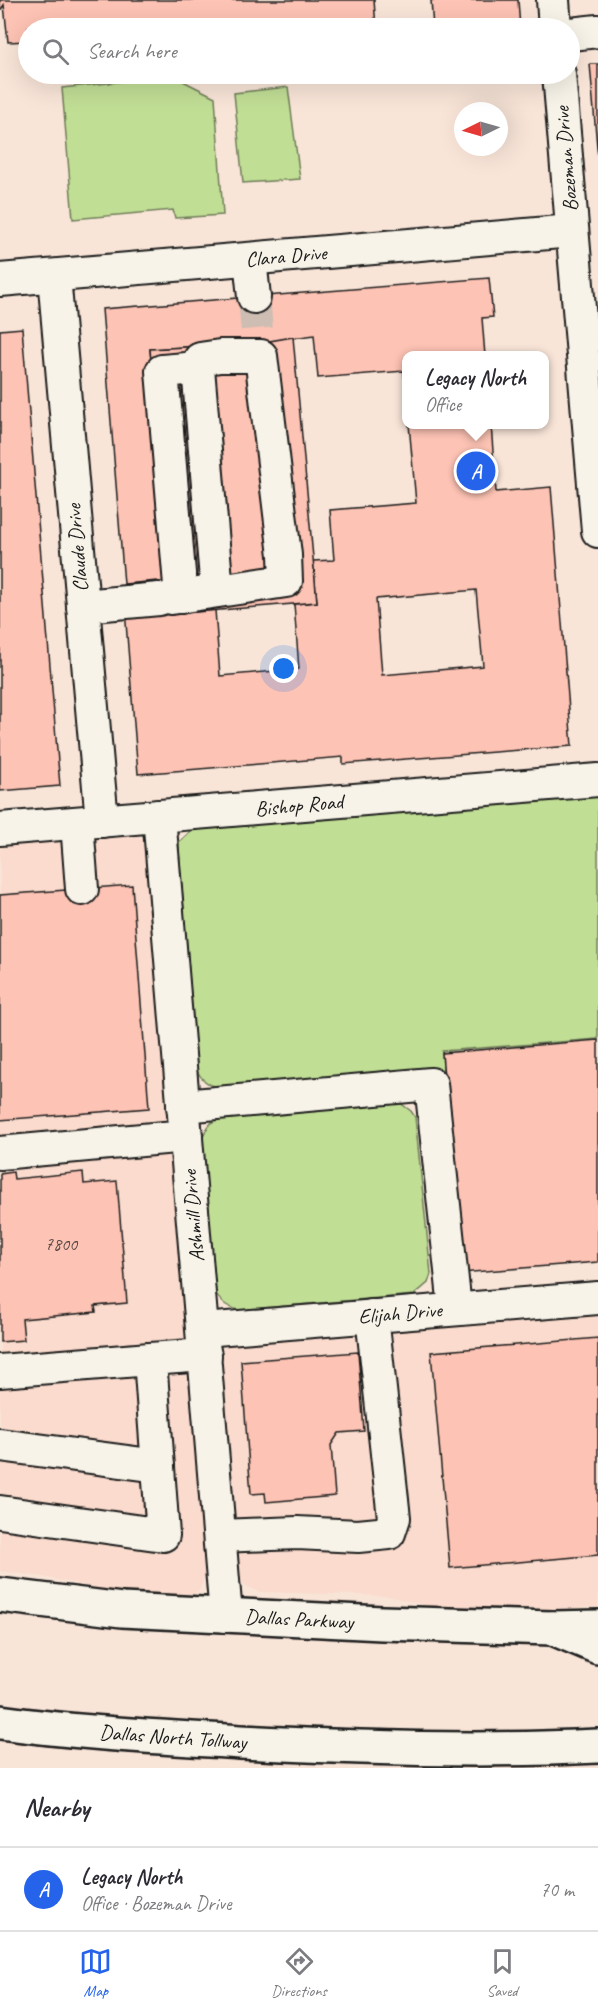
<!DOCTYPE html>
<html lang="en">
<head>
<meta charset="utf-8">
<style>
  :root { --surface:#fff; --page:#f2f2f3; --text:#2b2b33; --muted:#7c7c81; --line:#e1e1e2; --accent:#2563eb }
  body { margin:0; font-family:Caveat,sans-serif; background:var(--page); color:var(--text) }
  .compass { position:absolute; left:454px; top:102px; width:54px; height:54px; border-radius:50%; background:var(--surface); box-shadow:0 6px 24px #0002; rotate:265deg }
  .you { position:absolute; left:284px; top:669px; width:21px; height:21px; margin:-15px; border:4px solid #fff; border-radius:50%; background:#1a73e8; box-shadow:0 0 0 9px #1a73e833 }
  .badge { display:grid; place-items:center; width:39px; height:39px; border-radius:50%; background:var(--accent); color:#fff; font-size:20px; font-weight:700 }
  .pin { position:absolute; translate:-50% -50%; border:3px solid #fff; box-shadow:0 2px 6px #0006 }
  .popup { position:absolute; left:402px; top:351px; width:147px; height:78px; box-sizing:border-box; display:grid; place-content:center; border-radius:12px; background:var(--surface); filter:drop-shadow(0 2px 4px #0005); font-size:20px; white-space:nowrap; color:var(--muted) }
  .popup b { font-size:22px; color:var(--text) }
  .popup::after { content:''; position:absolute; left:50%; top:100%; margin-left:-12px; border:12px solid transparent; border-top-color:var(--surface) }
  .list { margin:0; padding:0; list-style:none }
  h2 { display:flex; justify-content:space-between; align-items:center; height:78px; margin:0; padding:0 24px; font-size:26px }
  h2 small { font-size:20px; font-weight:400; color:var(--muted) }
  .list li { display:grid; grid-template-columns:39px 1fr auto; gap:18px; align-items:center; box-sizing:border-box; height:84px; padding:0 24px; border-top:2px solid var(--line) }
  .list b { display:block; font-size:22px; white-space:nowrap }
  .list p { margin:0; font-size:20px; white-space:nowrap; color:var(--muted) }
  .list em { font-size:20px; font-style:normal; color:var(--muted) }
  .icon { flex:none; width:33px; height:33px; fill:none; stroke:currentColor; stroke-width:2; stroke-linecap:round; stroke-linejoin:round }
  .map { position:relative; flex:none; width:598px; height:1768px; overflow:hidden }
  .search { position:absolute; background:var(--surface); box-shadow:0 6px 24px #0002; left:18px; right:18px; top:18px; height:66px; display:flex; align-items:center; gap:15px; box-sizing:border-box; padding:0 21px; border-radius:33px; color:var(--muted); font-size:22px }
  .sheet { height:162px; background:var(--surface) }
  nav { display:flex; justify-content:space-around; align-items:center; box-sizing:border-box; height:84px; border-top:2px solid var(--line); background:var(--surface); font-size:16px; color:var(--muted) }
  nav a { display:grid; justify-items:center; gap:3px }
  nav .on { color:var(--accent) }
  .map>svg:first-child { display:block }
  .built { fill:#fadbcd }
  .green { fill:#c1de95; stroke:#6e7d58; stroke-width:1.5 }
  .building { fill:#fdc3b4; stroke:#1c1c1c; stroke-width:1.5; fill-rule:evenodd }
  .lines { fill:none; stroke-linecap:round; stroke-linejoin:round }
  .minor-tunnel { stroke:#cdbdb2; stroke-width:32; stroke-dasharray:32 16; stroke-linecap:butt }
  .minor-casing { stroke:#1c1c1c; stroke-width:36 }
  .major-casing { stroke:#1c1c1c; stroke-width:38 }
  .highway-casing { stroke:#1c1c1c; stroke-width:38 }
  .minor { stroke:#f7f3e8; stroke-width:32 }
  .major { stroke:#f7f3e8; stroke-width:33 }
  .highway { stroke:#f7f3e8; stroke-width:33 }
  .labels { text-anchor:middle; stroke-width:4.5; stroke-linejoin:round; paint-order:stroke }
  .number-label { font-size:18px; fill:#544642 }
  .street-label { font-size:21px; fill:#1c1c1c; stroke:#f7f3e8 }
</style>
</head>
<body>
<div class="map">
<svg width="598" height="1768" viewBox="0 0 598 1768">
  <rect width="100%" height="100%" fill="#f9e5d8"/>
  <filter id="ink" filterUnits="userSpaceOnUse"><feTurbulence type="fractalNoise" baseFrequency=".0167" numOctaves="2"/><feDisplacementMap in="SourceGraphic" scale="12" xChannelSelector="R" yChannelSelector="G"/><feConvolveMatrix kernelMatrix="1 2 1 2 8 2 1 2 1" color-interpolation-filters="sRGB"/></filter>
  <g filter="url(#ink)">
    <g class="built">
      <polygon points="133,832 152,848 207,1571 199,1591 182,1598 136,1596 43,1577 0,1571 0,842"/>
      <polygon points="598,1310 598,1607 499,1611 436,1608 388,1596 259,1592 244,1585 236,1569 220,1363 221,1352 229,1343"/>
    </g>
    <g class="green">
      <polygon points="173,76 215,97 223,215 175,218 173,210 73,219 62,88"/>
      <polygon points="288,87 300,179 243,183 234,93"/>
      <path d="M598 793V1039L442 1051 443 1069 217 1087C207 1084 202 1080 197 1071L179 851V842L195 827Z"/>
      <path d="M400 1103 411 1111 415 1117 431 1274 428 1283 414 1295 239 1310C227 1307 221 1303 215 1292L202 1138C207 1127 211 1121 222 1116Z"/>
    </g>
    <g class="building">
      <polygon points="0,0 374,0 376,28 280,28 279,19 168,28 28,28 28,41 8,42 4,5 0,11"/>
      <polygon points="431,0 518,0 520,28 433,28"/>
      <polygon points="590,64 598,64 598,159"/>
      <path d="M489 278 493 317 482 318 485 356H407V405L404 371 318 378 314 335 258 343 150 349 172 614 215 610 220 676 299 669 294 604 317 602 313 561 334 560 330 510 416 503 409 424H491L496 492 551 487 572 746 343 764V757L138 774 125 610 160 607 157 581 124 584 102 309ZM476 590 483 666 382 675 376 599Z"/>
      <polygon points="22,328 60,786 0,791 0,330"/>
      <polygon points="293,337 317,602 172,614 150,349 258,343"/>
      <polygon points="132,885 149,1108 0,1120 0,895"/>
      <polygon points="598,1040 598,1262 460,1273 442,1053"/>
      <polygon points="13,1172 14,1179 83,1172 84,1184 117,1181 127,1303 95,1306 96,1312 22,1319 24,1340 0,1342 0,1174"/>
      <polygon points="598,1338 598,1555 450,1568 431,1352"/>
      <polygon points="358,1352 364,1431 339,1433 331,1445 335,1496 266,1502 265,1493 251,1494 241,1361"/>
    </g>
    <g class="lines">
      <polyline class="minor-tunnel" points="254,297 258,343"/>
      <g class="minor-casing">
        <g id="minor">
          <polyline points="553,0 555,28"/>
          <polyline points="570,34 598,31"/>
          <polyline points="559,74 598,531"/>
          <polyline points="250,259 254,297"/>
          <polyline points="54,276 102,821"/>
          <polyline points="0,280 572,231"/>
          <polyline points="181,597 162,371 198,368"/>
          <polyline points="171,598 286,581 285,555 261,356 220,356 200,359 198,368 217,591"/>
          <polyline points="83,606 159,599"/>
          <polyline points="159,816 226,1616"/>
          <polyline points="77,823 82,889"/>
          <polyline points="0,829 598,780"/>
          <polyline points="183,1106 431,1084 455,1308"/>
          <polyline points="0,1153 186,1136"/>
          <polyline points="203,1330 598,1298"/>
          <polyline points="0,1371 150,1359"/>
          <polyline points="0,1445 158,1466"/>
          <polyline points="0,1512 163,1535 150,1359 205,1355"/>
          <polyline points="220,1536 297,1533 358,1536 389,1533 394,1518 372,1316"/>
        </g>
      </g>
      <g class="major-casing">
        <polyline id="major" points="0,1595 122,1610 382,1623 553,1628 598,1627"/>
      </g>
      <g class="highway-casing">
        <g id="highway">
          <polyline points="553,1628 598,1647"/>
          <path d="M0 1722C79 1733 160 1737 240 1742 359 1748 479 1752 598 1746"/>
        </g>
      </g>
      <use href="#minor" class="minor"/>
      <use href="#major" class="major"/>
      <use href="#highway" class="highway"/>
    </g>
  </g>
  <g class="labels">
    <g class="number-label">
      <text x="61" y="1250">7800</text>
    </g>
    <g class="street-label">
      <text transform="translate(566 159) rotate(-95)" y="7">Bozeman Drive</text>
      <text transform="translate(286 256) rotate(-5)" y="7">Clara Drive</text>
      <text transform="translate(77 548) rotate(-95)" y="7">Claude Drive</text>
      <text transform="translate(299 805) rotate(-5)" y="7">Bishop Road</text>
      <text transform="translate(193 1216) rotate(-95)" y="7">Ashmill Drive</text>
      <text transform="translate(400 1313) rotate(-5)" y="7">Elijah Drive</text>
      <text transform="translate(299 1619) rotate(3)" y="7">Dallas Parkway</text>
      <text transform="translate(173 1737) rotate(4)" y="7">Dallas North Tollway</text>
    </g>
  </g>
</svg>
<svg class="compass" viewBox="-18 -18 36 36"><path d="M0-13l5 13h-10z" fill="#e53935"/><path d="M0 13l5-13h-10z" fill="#7c7c81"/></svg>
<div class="you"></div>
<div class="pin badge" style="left:476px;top:471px">A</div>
<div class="popup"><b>Legacy North</b>Office</div>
<div class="search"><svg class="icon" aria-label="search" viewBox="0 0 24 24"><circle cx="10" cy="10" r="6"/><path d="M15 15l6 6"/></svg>Search here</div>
</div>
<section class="sheet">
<h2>Nearby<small></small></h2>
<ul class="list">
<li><span class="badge">A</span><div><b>Legacy North</b><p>Office · Bozeman Drive</p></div><em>70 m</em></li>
</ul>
</section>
<nav>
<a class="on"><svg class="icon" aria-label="map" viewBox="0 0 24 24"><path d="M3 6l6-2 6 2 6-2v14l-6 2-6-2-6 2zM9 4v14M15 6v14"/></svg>Map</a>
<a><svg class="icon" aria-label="directions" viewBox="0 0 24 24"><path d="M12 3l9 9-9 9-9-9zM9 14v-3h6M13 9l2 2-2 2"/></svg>Directions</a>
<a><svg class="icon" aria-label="saved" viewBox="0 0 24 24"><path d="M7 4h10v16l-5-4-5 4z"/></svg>Saved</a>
</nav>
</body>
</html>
